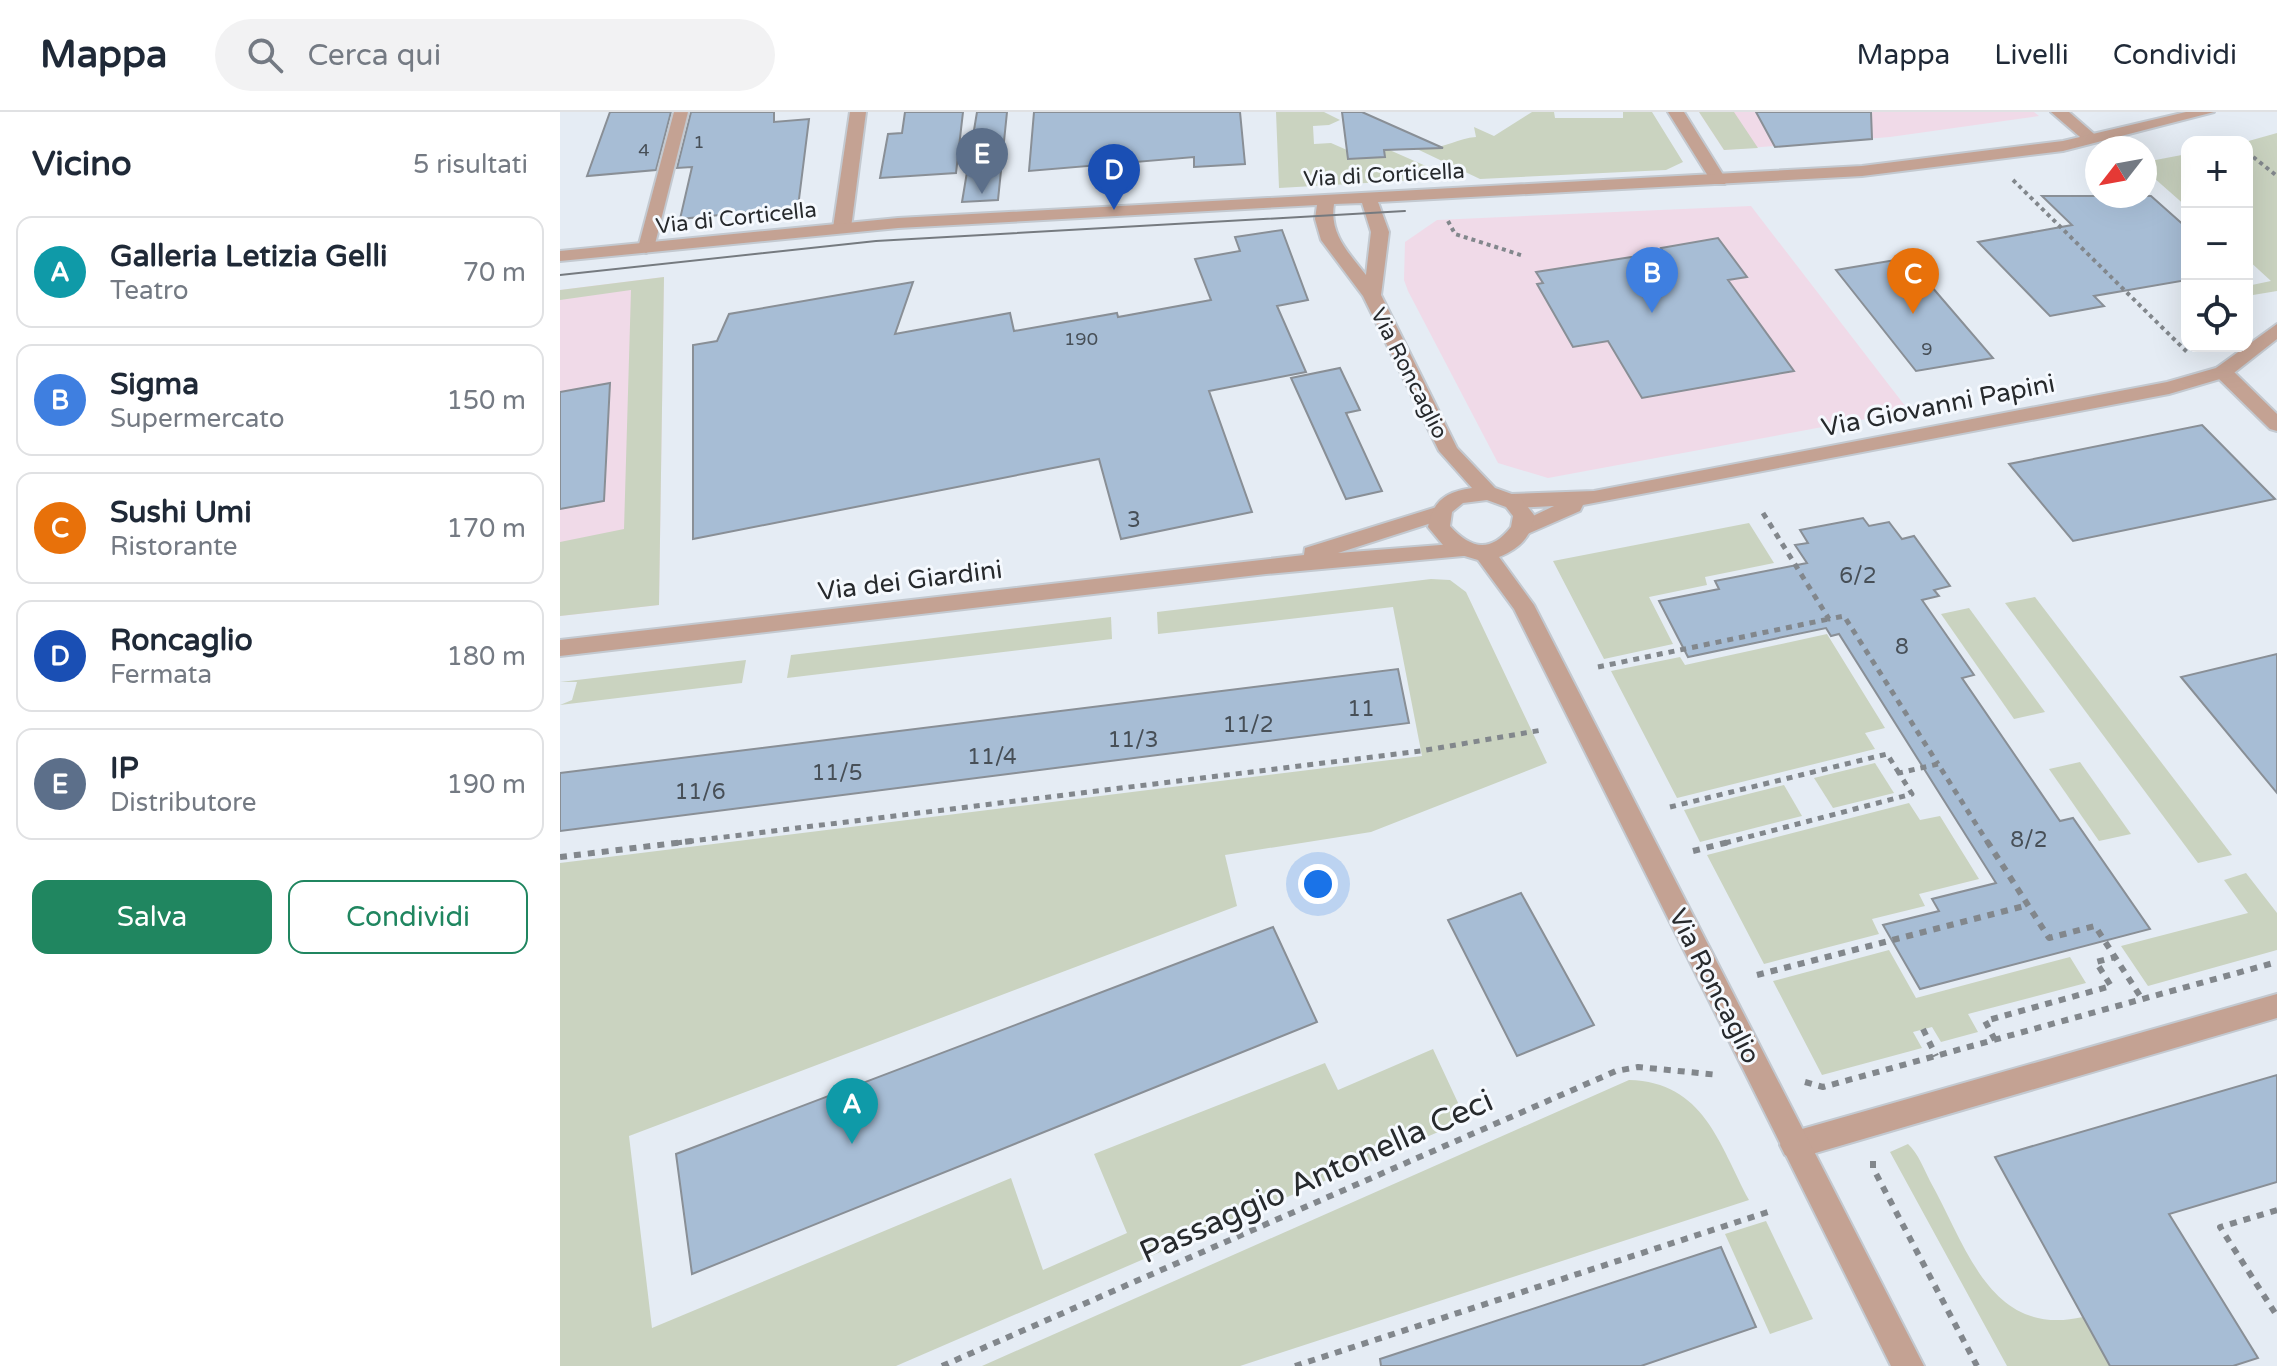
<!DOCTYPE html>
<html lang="it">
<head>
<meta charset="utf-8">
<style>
  :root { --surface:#fff; --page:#f2f2f3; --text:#1f2937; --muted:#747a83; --line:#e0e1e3; --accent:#208660 }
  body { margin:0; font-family:"Varela Round",sans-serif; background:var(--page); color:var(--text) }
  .controls { position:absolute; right:24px; top:24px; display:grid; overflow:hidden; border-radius:16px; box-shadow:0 8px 32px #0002 }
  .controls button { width:72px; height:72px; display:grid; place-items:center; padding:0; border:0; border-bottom:2px solid var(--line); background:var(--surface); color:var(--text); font:40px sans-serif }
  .compass { position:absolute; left:1525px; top:24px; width:72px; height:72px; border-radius:50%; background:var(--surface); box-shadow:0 8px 32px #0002; rotate:239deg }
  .you { position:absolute; left:758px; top:772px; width:28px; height:28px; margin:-20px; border:6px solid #fff; border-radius:50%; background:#1a73e8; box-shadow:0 0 0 12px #1a73e833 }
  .badge { display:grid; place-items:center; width:52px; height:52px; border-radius:50%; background:var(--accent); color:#fff; font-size:26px; font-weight:700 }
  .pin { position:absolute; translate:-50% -66px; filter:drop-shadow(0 2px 4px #0008) }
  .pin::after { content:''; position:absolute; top:42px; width:28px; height:24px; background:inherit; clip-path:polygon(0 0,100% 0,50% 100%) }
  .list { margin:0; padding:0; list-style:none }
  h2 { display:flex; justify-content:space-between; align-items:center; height:104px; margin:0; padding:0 32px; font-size:34px }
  h2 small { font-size:26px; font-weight:400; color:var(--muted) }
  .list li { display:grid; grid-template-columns:52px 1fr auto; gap:24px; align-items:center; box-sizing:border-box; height:112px; margin:0 16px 16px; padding:0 16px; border:2px solid var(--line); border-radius:16px }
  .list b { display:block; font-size:30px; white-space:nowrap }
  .list p { margin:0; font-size:26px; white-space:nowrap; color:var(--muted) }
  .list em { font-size:26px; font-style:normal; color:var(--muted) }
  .actions { display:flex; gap:16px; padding:24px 32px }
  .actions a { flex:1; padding:18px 0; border:2px solid var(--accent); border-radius:16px; text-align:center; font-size:28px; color:var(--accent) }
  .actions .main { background:var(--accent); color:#fff }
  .icon { flex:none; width:44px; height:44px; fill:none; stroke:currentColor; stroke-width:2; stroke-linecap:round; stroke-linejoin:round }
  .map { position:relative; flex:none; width:1717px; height:1254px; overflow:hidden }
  header { display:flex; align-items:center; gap:48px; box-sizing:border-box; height:112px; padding:0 40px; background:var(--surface); border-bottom:2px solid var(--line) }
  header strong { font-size:38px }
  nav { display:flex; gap:44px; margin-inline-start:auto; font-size:28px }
  .search { width:560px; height:72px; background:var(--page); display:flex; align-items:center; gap:20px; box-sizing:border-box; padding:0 28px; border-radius:44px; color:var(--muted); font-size:30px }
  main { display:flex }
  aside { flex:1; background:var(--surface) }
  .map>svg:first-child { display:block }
  .commercial { fill:#f0dae8 }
  .green { fill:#cad3c0 }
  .building { fill:#a7bdd5; stroke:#898f96; stroke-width:2 }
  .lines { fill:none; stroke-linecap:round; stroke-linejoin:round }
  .service-casing { stroke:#c3c9d0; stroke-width:4 }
  .pedestrian-casing { stroke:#c3c9d0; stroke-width:4 }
  .minor-casing { stroke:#c3c9d0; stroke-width:4 }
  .tertiary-casing { stroke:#c3c9d0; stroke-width:4 }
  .path-far2 { stroke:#82878c; stroke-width:4; stroke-dasharray:4 4; stroke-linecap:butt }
  .path-far1 { stroke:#82878c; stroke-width:5; stroke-dasharray:6 6; stroke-linecap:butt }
  .path { stroke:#82878c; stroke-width:6; stroke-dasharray:7 7; stroke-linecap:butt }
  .service { fill:#c4a293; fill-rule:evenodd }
  .pedestrian { fill:#c4a293; fill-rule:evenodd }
  .minor { fill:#c4a293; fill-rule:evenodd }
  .tertiary { fill:#c4a293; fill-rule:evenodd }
  .tram { stroke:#757a7f; stroke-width:2 }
  .labels { text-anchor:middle; stroke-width:6; stroke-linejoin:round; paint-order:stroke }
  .far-number-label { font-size:18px; fill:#474f57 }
  .far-street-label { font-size:22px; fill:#272a2d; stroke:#f5f9fe }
  .number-label { font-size:22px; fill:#474f57 }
  .street-label { font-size:26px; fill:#272a2d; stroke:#f5f9fe }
  .near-street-label { font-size:32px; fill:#272a2d; stroke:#f5f9fe }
</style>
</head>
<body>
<header>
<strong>Mappa</strong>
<div class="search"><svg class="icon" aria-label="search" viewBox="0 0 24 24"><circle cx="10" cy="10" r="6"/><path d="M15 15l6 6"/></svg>Cerca qui</div>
<nav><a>Mappa</a><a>Livelli</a><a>Condividi</a></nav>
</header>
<main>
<aside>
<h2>Vicino<small>5 risultati</small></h2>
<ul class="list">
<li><span class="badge" style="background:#0f9aa8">A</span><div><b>Galleria Letizia Gelli</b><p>Teatro</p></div><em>70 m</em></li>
<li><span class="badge" style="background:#3f7fe0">B</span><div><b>Sigma</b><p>Supermercato</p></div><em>150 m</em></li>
<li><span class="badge" style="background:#e8710a">C</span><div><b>Sushi Umi</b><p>Ristorante</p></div><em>170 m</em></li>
<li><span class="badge" style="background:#1a4fb4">D</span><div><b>Roncaglio</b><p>Fermata</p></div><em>180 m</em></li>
<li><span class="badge" style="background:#5c6f8a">E</span><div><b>IP</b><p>Distributore</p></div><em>190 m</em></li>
</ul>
<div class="actions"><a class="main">Salva</a><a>Condividi</a></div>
</aside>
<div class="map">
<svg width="1717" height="1254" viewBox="0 0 1717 1254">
  <rect width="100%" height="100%" fill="#e5ecf4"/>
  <g class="commercial">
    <polygon points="1139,0 1474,0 1479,4 1330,25 1164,38"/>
    <polygon points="1191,94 1349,299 988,366 938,351 848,179 844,168 845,130 877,108"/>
    <polygon points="104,165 99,493 0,504 0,178"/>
  </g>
  <g class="green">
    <polygon points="716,0 764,0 780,8 769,13 753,14 754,32 771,31 787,38 789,47 825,45 825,36 893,66 719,76"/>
    <path d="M972 0H994L995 6H1063V0H1092L1123 50 1106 58 920 67 838 28H865L867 36C886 36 898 26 916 25L914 15 934 24Z"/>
    <polygon points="1139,0 1174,0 1198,36 1164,38"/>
    <polygon points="1717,21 1717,179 1687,184 1687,174 1711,169 1687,147 1685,30"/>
    <polygon points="1627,42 1627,95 1585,58 1585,50"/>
    <polygon points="104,165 99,493 0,504 0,430 64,417 71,178 0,188 0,178"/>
    <polygon points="1189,411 1214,451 1145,465 1147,473 1089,485 1113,532 1044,547 993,449"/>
    <polygon points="871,467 890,468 906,480 987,651 811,720 665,743 677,794 69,1024 92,1216 451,1066 483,1158 567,1121 534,1042 765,951 778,978 873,937 906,1008 336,1254 0,1254 0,751 862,644 833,495 598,522 597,500"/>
    <polygon points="1475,485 1672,743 1638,751 1445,491"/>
    <polygon points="1409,496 1485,600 1454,607 1381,502"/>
    <polygon points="551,505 552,527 227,566 231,543"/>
    <polygon points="1267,522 1325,616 1305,621 1315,637 1117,686 1051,559 1120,545 1125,553"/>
    <polygon points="186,548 182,571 0,593 12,588 17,570 0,570"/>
    <polygon points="1520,650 1571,722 1539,729 1489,657"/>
    <polygon points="1315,651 1334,681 1273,696 1254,666"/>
    <polygon points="1224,673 1242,704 1140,730 1124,698"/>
    <polygon points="1349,691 1360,708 1380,704 1419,767 1359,782 1365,794 1312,807 1319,822 1204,852 1147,743"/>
    <polygon points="1686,761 1717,801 1717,838 1588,874 1561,834 1688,801 1664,768"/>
    <polygon points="1329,838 1356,886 1510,845 1526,871 1408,902 1418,920 1381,930 1372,915 1353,920 1362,936 1262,963 1213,869"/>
    <path d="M1069 968C1144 970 1159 1032 1189 1088L680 1254H422Z"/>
    <path d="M1348 1032C1358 1041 1364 1057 1370 1069 1407 1135 1430 1226 1523 1205L1550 1254H1447L1330 1040Z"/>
    <polygon points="1206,1109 1253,1207 1210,1222 1165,1122"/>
  </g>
  <g class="building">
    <polygon points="50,0 111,0 96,58 27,64"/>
    <polygon points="131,0 214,0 214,10 249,7 238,95 120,107 132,55 117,56"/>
    <polygon points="345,0 403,0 396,61 320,66 328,22 342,21"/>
    <polygon points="417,0 447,0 438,88 402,90"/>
    <polygon points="474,0 680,0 685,52 634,55 634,45 469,59"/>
    <polygon points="782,0 802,0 883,36 824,38 825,45 788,47"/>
    <polygon points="1196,0 1311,0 1312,27 1215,35"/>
    <polygon points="1482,84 1591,84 1627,116 1627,168 1534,184 1544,194 1490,204 1418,130 1512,113"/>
    <polygon points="722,118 748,188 717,194 746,260 649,279 692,400 561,427 539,347 133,427 133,233 157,229 169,202 353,170 335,222 450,201 454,219 557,201 558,205 651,188 635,147 680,139 675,125"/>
    <polygon points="1158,126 1187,165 1168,168 1234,259 1082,286 1048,229 1013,235 977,172 983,171 976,160 1103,140 1101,136"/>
    <polygon points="1347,146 1433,246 1356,259 1276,158"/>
    <polygon points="780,256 800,298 786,301 822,379 786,387 731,266"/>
    <polygon points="50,271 44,389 0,397 0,280"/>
    <polygon points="1642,313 1715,387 1513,429 1449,352"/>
    <polygon points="1303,406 1309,414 1329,410 1342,427 1354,424 1390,474 1374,478 1379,484 1362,488 1414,563 1402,566 1500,709 1513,706 1590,817 1360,877 1323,813 1379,799 1372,787 1436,771 1279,522 1271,524 1266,516 1128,545 1099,489 1159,477 1155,469 1247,451 1235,433 1248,431 1240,418"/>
    <polygon points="1717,542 1717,681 1621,565"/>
    <polygon points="838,557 849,611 0,719 0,661"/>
    <polygon points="961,781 1034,913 957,944 888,808"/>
    <polygon points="713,815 757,910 132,1162 116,1042"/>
    <polygon points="1717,963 1717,1070 1609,1102 1698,1246 1673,1254 1550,1254 1435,1045"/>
    <polygon points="1161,1135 1196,1215 1081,1254 821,1254 820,1247"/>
  </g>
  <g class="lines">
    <g class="service-casing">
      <polygon id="service" points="114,0 128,0 94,136 86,141 78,136"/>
    </g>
    <g class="pedestrian-casing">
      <polygon id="pedestrian" points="1663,254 1670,256 1717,302 1717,319 1710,317 1656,264 1656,256"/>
    </g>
    <g class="minor-casing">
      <g id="minor">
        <polygon points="290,0 306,0 291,116 282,121 273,116"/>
        <polygon points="1108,0 1124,0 1167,69 1165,72 1153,72"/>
        <polygon points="1491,0 1509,0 1541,28 1527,31"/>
        <polygon points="1717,212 1717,227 1670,264 1609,282 1023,393 1020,399 965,423 954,416 958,411 994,394 951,396 941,389 951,382 1034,379 1607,270 1656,256"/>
        <polygon points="880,394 887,396 890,401 887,406 778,441 906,431 914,433 917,438 914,443 706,462 0,544 0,528 744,443 745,436"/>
        <polygon points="1717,882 1717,906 1235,1047 1225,1043 1220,1033 1225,1023 1235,1019"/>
      </g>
    </g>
    <g class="tertiary-casing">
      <path id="tertiary" d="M1626 0H1654L1503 39 1302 64 818 90 829 120 821 183 897 336 935 376 960 385 974 403C972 425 959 437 939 445L974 493 1364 1254H1331L954 497 918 448 888 439 868 415C873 389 885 380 912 376L879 339 803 184 761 128 755 107 757 93 338 116 0 149V139L338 106 1302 54 1503 29ZM802 91 811 120 806 163C789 141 769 122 774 92ZM927 388 946 395 953 404 951 415C930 442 910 436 890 414L892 400 903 391Z"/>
    </g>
    <g class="path-far2">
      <polyline points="1687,40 1717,64"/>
      <polyline points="1453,68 1628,241"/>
      <polyline points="888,109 895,122 964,144"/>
    </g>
    <g class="path-far1">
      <polyline points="1203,401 1269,507 1284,504 1378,652"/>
      <polyline points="1038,555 1269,507"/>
      <polyline points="1110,695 1327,642 1339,661"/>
      <polyline points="116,731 861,639 982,618"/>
      <polyline points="1165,731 1352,682 1339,661 1378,652 1428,731"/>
    </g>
    <g class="path">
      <polyline points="1427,729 1489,826 1535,814 1582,887"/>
      <polyline points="1133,739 1173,729"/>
      <polyline points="0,745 132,729"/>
      <polyline points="1197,863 1468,793"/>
      <polyline points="1363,917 1376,944"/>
      <polyline points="1435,928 1425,909 1551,874 1536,850 1555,845"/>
      <polyline points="1245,970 1263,975 1717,850"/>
      <polyline points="1313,1049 1313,1056 1417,1254"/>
      <polyline points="1717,1098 1660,1115 1717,1204"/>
      <polyline points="382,1254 1056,959 1078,955 1159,963"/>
      <polyline points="735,1254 1214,1098"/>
    </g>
    <use href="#service" class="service"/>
    <use href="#pedestrian" class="pedestrian"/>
    <use href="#minor" class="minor"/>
    <use href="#tertiary" class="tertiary"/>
    <polyline class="tram" points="0,163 316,129 845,99"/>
  </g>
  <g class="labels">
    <g class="far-number-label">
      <text x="139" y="36">1</text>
      <text x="84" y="44">4</text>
      <text x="521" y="233">190</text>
      <text x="1367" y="243">9</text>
    </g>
    <g class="far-street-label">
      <text transform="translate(824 62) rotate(-3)" y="8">Via di Corticella</text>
      <text transform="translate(176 105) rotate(-6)" y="8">Via di Corticella</text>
      <text transform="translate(850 261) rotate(63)" y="8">Via Roncaglio</text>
    </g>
    <g class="number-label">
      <text x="574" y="415">3</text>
      <text x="1298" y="471">6/2</text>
      <text x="1342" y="542">8</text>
      <text x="801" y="604">11</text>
      <text x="688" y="620">11/2</text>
      <text x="573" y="635">11/3</text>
      <text x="432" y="652">11/4</text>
      <text x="277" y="668">11/5</text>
      <text x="140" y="687">11/6</text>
      <text x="1469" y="735">8/2</text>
    </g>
    <g class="street-label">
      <text transform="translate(1378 293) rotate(-11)" y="9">Via Giovanni Papini</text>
      <text transform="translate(350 468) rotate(-7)" y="9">Via dei Giardini</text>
      <text transform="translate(1155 874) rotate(63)" y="9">Via Roncaglio</text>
    </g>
    <g class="near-street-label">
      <text transform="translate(756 1064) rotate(-24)" y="11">Passaggio Antonella Ceci</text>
    </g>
  </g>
</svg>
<div class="controls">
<button>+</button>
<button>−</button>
<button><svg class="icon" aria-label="locate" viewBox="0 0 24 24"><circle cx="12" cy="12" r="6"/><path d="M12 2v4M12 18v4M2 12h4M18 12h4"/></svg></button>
</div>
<svg class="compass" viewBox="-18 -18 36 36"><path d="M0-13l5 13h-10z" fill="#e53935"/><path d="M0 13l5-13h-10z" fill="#747a83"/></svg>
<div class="you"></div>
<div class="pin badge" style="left:292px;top:1032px;background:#0f9aa8">A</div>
<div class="pin badge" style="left:1092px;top:201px;background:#3f7fe0">B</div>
<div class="pin badge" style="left:1353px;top:202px;background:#e8710a">C</div>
<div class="pin badge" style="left:554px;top:98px;background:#1a4fb4">D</div>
<div class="pin badge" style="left:422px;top:82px;background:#5c6f8a">E</div>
</div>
</main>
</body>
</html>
